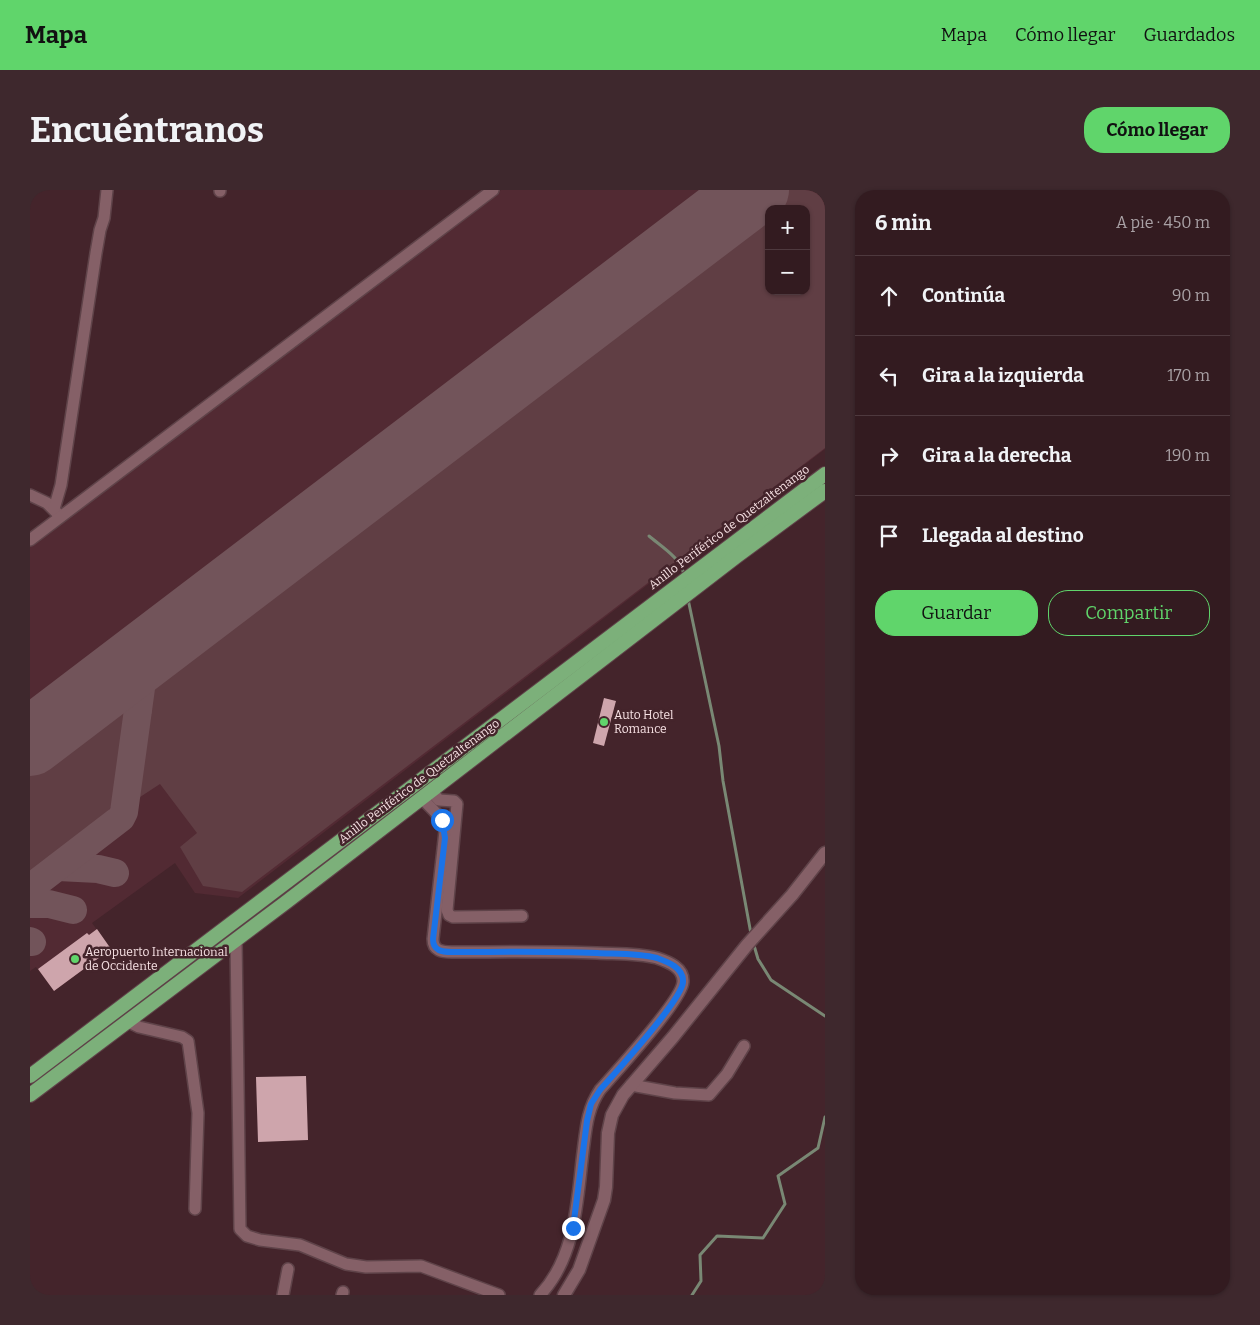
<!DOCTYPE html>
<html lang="es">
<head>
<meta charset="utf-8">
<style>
  :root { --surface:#331b20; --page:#3e282d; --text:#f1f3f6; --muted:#a9a1a5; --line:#4e393e; --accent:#60d56b }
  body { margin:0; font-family:Bitter,serif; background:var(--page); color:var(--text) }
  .controls { position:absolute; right:15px; top:15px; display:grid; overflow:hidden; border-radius:10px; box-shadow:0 1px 4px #0004 }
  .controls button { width:45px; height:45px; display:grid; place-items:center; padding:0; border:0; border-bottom:1px solid var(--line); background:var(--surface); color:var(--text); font:25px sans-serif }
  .stop { position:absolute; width:15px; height:15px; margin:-11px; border:4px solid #1a73e8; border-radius:50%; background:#fff }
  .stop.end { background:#1a73e8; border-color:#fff; box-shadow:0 1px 5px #0008 }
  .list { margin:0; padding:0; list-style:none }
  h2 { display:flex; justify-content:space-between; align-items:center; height:65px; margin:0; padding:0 20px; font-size:21px }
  h2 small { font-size:16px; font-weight:400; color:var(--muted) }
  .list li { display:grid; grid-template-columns:32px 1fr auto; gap:15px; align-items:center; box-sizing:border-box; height:80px; padding:0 20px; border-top:1px solid var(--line) }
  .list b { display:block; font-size:19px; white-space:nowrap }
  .list em { font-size:16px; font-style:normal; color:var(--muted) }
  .actions { display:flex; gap:10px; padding:15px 20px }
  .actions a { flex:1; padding:11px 0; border:1px solid var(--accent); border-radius:20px; text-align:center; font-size:18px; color:var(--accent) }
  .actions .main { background:var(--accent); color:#111 }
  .icon { flex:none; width:28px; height:28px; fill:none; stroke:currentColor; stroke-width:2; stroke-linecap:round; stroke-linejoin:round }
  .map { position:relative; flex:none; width:795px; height:1105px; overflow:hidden; border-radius:20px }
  header { display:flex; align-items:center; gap:30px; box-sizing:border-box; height:70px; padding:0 25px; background:var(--accent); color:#111 }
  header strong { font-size:24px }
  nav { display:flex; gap:28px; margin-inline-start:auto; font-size:18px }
  .intro { display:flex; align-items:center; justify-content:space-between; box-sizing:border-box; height:120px; padding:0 30px }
  h1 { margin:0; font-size:35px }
  .button { padding:12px 22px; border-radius:20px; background:var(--accent); color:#111; font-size:18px; font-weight:700 }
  main { display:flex; gap:30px; padding:0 30px }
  aside { flex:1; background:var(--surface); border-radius:20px; box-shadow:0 1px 4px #0004 }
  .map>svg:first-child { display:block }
  .built { fill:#522a33; fill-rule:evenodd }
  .green { fill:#603e44; fill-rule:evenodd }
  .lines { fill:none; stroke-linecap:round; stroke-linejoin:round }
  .stream { stroke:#798874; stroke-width:3 }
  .taxiway { stroke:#72545a; stroke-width:28 }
  .runway { stroke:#72545a; stroke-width:68 }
  .building { fill:#cea5ac }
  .minor-casing { stroke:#5f4349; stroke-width:14 }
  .tertiary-casing { stroke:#5f4349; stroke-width:15 }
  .trunk-casing { stroke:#5f4349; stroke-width:16 }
  .minor { stroke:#856067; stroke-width:11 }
  .tertiary { stroke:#856067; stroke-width:12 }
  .trunk { stroke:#7cb07a; stroke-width:14 }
  .route { stroke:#1a73e8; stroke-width:6 }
  .poi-dot { fill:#60d56b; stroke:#44242b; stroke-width:2 }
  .labels { text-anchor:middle; stroke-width:5; stroke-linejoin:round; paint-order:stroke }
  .street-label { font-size:12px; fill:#f7e1e4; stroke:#44242b }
  .poi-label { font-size:12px; fill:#f7e1e4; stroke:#44242b; text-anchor:start }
</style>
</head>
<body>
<header>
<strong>Mapa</strong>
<nav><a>Mapa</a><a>Cómo llegar</a><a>Guardados</a></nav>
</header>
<div class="intro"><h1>Encuéntranos</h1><a class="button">Cómo llegar</a></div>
<main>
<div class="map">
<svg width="795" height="1105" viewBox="0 0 795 1105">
  <rect width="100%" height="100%" fill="#44242b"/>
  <path class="built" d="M471 0H795V259L208 708 165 703 145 673 62 733 81 759 24 801 6 777 0 781V355ZM739 19H776V101H739Z"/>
  <g class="green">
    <path d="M753 0H795V258L212 702 173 696 150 657 167 643 130 594 107 609 120 494 125 480 142 463ZM739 19H776V101H739Z"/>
    <polygon points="83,514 93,517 97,529 88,600 82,616 73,628 0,682 0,571 74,515"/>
  </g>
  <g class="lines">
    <g class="stream">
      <path d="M619 346C632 357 651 368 654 385"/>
      <polyline points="658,409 689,556 693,591 721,744"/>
      <polyline points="723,752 728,769 741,790 795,826"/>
      <polyline points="662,1105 671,1091 670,1065 687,1046 733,1048 755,1014 748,986 788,958 795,927"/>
    </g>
    <g class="taxiway">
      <path d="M60 507C74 499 90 490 104 504L108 519"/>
      <polyline points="28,677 68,679 85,683"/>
      <path d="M0 698 91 628 94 622 111 498C118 464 132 457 155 434"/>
      <polyline points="0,714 19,714 43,720"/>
      <polyline points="0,751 2,752"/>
    </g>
    <polyline class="runway" points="0,552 725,0"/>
  </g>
  <g class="building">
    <polygon points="574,508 586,511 574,556 563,553"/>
    <polygon points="67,739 81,759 24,801 8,779 57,743 59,745"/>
    <polygon points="276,886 278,950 228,952 226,887"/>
  </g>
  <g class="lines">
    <g class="minor-casing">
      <g id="minor">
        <polyline points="190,0 190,1"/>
        <polyline points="0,305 17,313 27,323"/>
        <polyline points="24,319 31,295 66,63 70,40 74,28 77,0"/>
        <polyline points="0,350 463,0"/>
        <polyline points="401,601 409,610 424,611 427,614 417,720 419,725 423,727 492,726"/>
        <path d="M392 608C401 619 413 626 415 641L403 749C403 761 412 762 422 762 470 762 519 761 567 763 587 764 608 763 627 768 639 772 654 778 653 792 652 810 585 883 570 900 557 919 556 939 553 962 547 1011 546 1067 510 1105"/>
        <polyline points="206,749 210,1039 217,1046 230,1050 270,1055 316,1074 336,1077 391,1076 469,1105"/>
        <polyline points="97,831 109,837 152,847 158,851 168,923 165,1019"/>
        <polyline points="601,895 645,903 679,905 697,884 714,856"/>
        <polyline points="253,1105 258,1079"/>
        <polyline points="312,1105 313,1102"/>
      </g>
    </g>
    <g class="tertiary-casing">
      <polyline id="tertiary" points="534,1105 549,1080 574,1010 576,997 578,943 582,925 593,905 643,847 717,755 762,705 795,663"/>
    </g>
    <g class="trunk-casing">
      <g id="trunk">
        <polyline points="0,886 795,284"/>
        <polyline points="0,905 255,713 707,366 795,301"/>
      </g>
    </g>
    <use href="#minor" class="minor"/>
    <use href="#tertiary" class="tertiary"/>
    <use href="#trunk" class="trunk"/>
  </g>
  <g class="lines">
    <path class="route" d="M412 630 415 648 403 749C403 761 412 762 422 762 470 762 519 761 567 763 587 764 608 763 627 768 638 772 654 778 653 792 652 810 585 883 570 900L561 914 557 931 543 1038"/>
  </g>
  <g class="poi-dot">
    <circle cx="574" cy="532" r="5"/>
    <circle cx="45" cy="769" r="5"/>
  </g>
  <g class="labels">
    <g class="street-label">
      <text transform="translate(699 337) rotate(-37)" y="4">Anillo Periférico de Quetzaltenango</text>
      <text transform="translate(389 591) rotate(-37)" y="4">Anillo Periférico de Quetzaltenango</text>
    </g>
    <g class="poi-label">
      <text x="584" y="529">Auto Hotel<tspan x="584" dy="14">Romance</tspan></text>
      <text x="55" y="766">Aeropuerto Internacional<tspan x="55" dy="14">de Occidente</tspan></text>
    </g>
  </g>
</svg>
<div class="controls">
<button>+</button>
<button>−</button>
</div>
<div class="stop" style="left:412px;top:630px"></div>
<div class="stop end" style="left:543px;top:1038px"></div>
</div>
<aside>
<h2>6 min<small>A pie · 450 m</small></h2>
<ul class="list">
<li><svg class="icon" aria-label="ahead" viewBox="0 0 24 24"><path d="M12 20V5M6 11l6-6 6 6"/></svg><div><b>Continúa</b></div><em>90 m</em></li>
<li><svg class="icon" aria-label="left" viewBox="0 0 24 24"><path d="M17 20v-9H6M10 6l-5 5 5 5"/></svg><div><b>Gira a la izquierda</b></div><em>170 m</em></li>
<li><svg class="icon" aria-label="right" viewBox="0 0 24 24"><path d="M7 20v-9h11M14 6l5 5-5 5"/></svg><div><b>Gira a la derecha</b></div><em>190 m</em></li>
<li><svg class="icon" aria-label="arrive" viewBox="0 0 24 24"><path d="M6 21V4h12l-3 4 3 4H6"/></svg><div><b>Llegada al destino</b></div></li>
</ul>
<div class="actions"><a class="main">Guardar</a><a>Compartir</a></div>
</aside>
</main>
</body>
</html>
